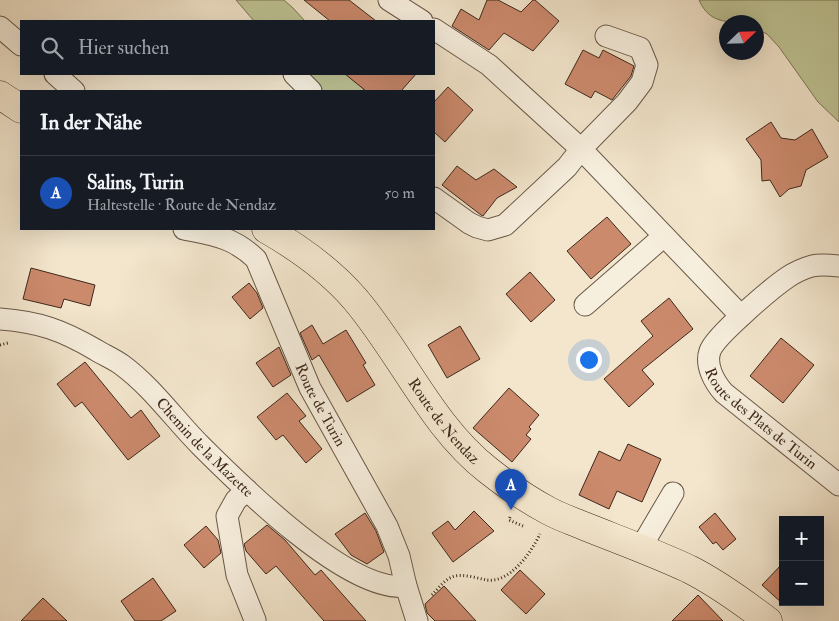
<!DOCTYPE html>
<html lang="de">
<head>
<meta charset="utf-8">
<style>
  :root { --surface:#171b24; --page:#20242c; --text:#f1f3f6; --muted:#9ea1a6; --line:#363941; --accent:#b45309 }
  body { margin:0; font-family:"IM FELL Double Pica",serif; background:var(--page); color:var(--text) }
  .controls { position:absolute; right:15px; bottom:15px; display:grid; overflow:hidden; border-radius:0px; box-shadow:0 5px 20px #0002 }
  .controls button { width:45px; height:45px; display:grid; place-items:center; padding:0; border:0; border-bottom:1px solid var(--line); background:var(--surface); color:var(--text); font:25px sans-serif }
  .compass { position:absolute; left:719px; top:15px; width:45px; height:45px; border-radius:50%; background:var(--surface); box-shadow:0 5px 20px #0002; rotate:67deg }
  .you { position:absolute; left:588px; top:359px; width:18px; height:18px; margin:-12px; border:4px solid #fff; border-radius:50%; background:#1a73e8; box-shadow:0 0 0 8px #1a73e833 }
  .badge { display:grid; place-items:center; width:32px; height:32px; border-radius:50%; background:var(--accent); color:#fff; font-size:16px; font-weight:700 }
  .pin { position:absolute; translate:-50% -41px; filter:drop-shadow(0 1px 2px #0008) }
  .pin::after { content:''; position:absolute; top:26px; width:18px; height:15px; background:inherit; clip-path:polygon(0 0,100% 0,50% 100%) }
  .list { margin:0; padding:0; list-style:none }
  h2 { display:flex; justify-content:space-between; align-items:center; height:65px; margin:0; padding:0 20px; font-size:21px }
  h2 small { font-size:16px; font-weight:400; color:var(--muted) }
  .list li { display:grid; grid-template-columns:32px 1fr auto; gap:15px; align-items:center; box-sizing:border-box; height:75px; padding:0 20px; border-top:1px solid var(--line) }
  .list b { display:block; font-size:19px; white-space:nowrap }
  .list p { margin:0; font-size:16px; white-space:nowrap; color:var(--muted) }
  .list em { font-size:16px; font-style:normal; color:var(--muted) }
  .icon { flex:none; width:28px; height:28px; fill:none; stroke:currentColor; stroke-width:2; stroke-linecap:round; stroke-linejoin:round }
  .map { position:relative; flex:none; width:839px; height:621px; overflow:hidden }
  .search { position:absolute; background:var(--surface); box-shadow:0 5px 20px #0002; left:20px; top:20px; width:415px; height:55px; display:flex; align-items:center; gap:12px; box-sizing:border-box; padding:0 18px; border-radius:0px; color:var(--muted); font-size:19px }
  .panel { position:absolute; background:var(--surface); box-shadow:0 5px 20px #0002; left:20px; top:90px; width:415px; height:140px; border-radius:0px }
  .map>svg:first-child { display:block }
  .green { fill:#bfc495; stroke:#7e7658 }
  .building { fill:#cc8a6d; stroke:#3d281c }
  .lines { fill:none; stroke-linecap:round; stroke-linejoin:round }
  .minor-casing { stroke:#6a5848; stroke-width:23 }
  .major-casing { stroke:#3d281c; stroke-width:29 }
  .path { stroke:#3d281c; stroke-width:3; stroke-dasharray:1 2.5; stroke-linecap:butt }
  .minor { stroke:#f7efde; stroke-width:21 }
  .major { stroke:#f3e6cd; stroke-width:28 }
  .labels { text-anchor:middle; stroke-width:4.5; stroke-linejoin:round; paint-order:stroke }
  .street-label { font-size:15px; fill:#3d281c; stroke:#f7efde }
</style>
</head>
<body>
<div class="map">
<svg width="839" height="621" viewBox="0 0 839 621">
  <rect width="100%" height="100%" fill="#f3e6cd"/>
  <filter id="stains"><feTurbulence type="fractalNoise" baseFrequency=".004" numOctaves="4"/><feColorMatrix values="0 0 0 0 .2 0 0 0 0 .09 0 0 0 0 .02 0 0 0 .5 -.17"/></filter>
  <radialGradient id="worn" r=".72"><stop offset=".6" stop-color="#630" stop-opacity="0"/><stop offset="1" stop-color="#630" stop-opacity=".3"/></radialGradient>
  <g class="green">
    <polygon points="236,0 284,0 293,8 305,21 254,21"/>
    <path d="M699 0H839V122L818 102 779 47 767 34 757 29 756 22C732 22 710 26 699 0Z"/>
    <polygon points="300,74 350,74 365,91 316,91"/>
  </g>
  <g class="building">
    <polygon points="304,0 349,0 376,21 330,21"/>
    <polygon points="487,0 498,0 521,12 533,0 535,0 559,21 533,51 504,33 489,50 452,26 461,9 479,20"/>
    <polygon points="583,50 599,58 603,50 634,66 631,76 612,100 595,91 591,98 565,84"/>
    <polygon points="345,74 416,74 401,91 366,91"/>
    <polygon points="448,87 473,110 445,142 434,132 434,102"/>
    <polygon points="771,122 781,138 795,140 812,129 828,157 806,170 801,186 789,189 780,197 770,180 762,181 761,160 746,139"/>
    <polygon points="457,166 476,180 494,169 517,187 497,198 483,216 481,215 442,185"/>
    <polygon points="607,217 631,244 591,279 567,251"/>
    <polygon points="31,268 95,285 90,306 64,299 61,308 23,299"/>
    <polygon points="530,272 555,300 531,322 506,294"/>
    <polygon points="249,283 257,293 263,308 250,319 232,297"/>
    <polygon points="669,298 693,329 642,370 654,384 629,407 604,379 653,336 641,321"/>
    <polygon points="312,325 323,344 346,330 366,363 363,365 375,385 347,402 319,355 312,360 300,333"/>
    <polygon points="460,326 480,359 447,378 428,345"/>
    <polygon points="781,338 814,365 783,403 750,376"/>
    <polygon points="279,347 291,375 273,387 256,363"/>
    <polygon points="85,362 131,418 141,410 160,436 128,460 82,402 75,407 57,384"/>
    <polygon points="509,388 539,415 529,427 531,429 526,435 531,439 512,462 473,428"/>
    <polygon points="287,393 306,416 299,421 322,449 306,463 283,435 276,440 257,417"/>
    <polygon points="628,444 661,459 642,502 617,491 609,509 579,495 599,451 620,461"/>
    <polygon points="474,511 494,531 453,562 432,533 448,521 455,530"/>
    <polygon points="365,513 376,531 384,552 367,564 351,555 335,534"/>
    <polygon points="715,513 736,539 723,550 716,542 713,544 699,527"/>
    <polygon points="267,525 285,540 315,575 321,570 366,621 324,621 276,566 266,574 246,551 244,544"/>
    <polygon points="206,526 218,540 221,553 204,568 184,545"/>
    <polygon points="783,563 783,604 762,585"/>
    <polygon points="520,570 545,594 526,614 501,590"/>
    <polygon points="153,578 176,611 161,621 135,621 121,601"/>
    <polygon points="444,586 476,621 435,621 427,613 425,604"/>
    <polygon points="698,595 723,621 672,621"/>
    <polygon points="43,598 67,621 21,621"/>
  </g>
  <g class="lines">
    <g class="minor-casing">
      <g id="minor">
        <polyline points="389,0 422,21"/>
        <polyline points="0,27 21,45"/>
        <polyline points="434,29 489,65 581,149 567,167 505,225 488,230 477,227 469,223 434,198"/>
        <polyline points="606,36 640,48 647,65 642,82 627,102 581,149 741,316"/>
        <polyline points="55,74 74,91"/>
        <polyline points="294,74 311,91"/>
        <path id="s1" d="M184 229C214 235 233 237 256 259L310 388 387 526 399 556 406 586 417 621"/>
        <path id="s2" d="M839 266C830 265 821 264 812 266 805 268 794 273 788 277 773 287 715 336 710 351 705 365 714 382 724 393L839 485"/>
        <polyline points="585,305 664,236"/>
        <path id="s3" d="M0 319C39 322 62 330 96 350 104 355 114 359 122 365 152 387 175 420 201 446 240 485 350 594 406 586"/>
        <polyline points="247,490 236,500 227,516 237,575 255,620"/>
        <polyline points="640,549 673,493"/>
      </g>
    </g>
    <g class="major-casing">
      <g id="major">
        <polyline points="0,95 21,109"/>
        <path id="s4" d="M266 229C299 248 330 270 355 299 402 354 431 426 489 471 508 486 528 500 549 511 560 517 572 521 584 526 619 540 655 553 689 569 717 583 743 602 768 621"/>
      </g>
    </g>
    <g class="path">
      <polyline points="0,345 8,343"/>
      <polyline points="510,517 509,520 523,526"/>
      <path d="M432 595C438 589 444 580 452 577 462 573 476 578 487 580 510 583 531 553 540 534"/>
    </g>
    <use href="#minor" class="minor"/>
    <use href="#major" class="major"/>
  </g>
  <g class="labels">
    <g class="street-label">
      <text dy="5" stroke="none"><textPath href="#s1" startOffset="239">Route de Turin</textPath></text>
      <text dy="5" stroke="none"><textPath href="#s2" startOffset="252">Route des Plats de Turin</textPath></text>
      <text dy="5" stroke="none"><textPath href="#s4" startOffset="265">Route de Nendaz</textPath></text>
      <text dy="5" stroke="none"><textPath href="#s3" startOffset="249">Chemin de la Mazette</textPath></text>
    </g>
  </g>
  <rect width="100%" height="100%" filter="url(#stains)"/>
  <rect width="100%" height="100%" fill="url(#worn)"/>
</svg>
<div class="controls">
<button>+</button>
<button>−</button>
</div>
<svg class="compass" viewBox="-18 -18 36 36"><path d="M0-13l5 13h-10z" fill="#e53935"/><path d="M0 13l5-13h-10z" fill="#9ea1a6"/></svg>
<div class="you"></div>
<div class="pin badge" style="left:511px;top:510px;background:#1a4fb4">A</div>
<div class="search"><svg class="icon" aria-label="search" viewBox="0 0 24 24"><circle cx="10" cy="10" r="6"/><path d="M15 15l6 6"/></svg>Hier suchen</div>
<section class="panel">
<h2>In der Nähe<small></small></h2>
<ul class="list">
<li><span class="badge" style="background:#1a4fb4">A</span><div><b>Salins, Turin</b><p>Haltestelle · Route de Nendaz</p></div><em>50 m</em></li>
</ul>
</section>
</div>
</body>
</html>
